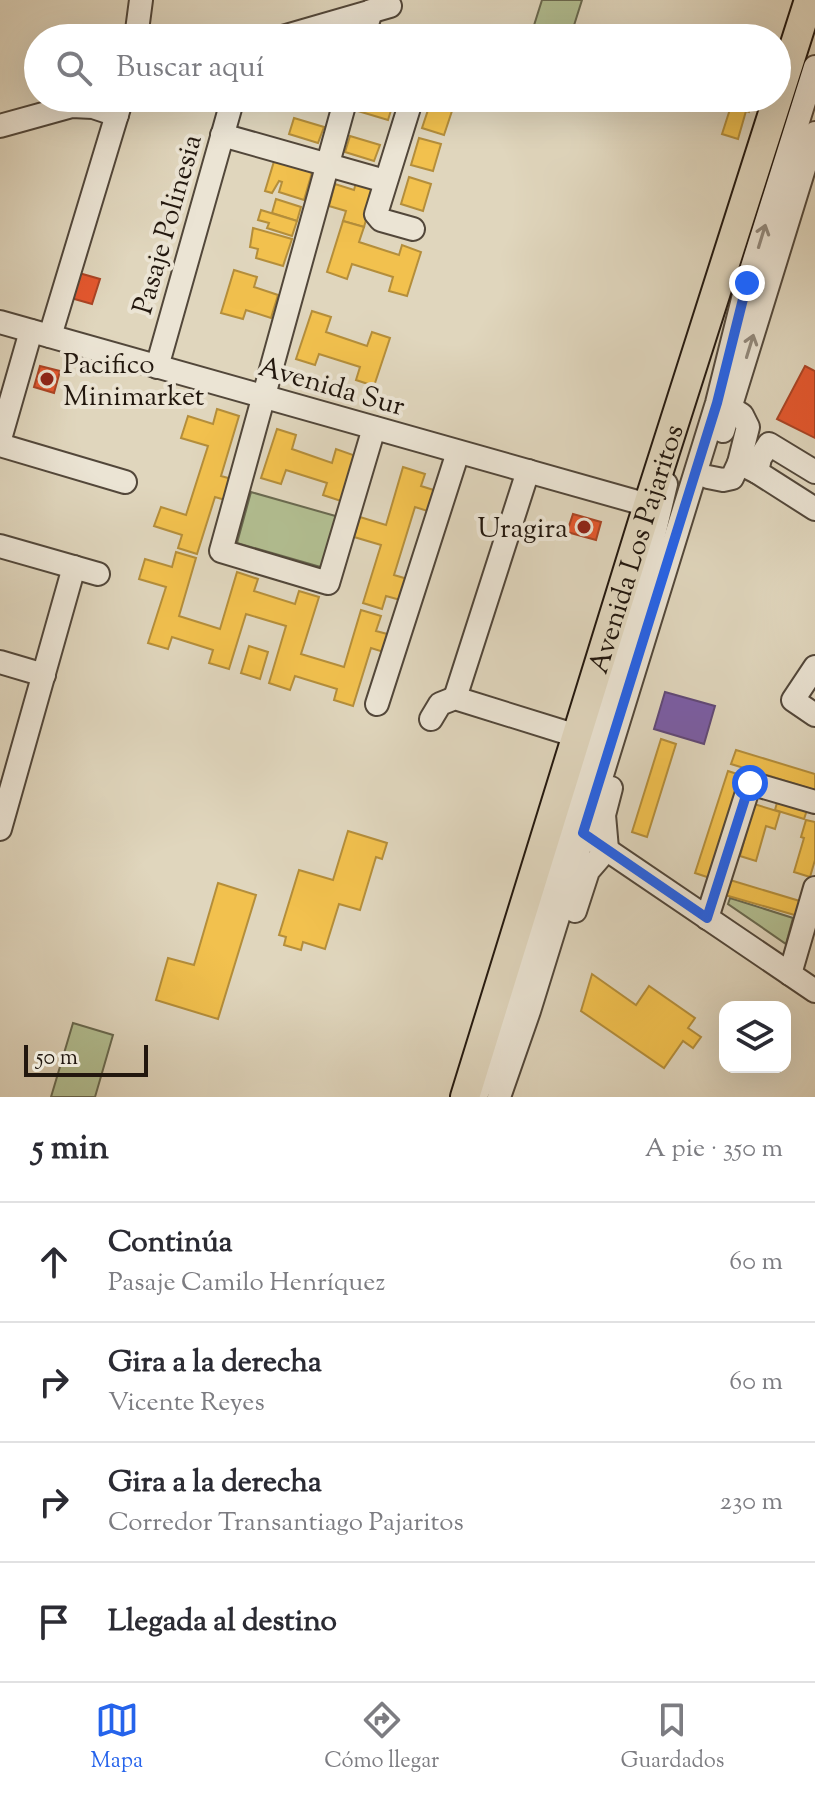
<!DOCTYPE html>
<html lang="es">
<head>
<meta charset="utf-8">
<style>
  :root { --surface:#fff; --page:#f7f7f7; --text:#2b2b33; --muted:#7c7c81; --line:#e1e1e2; --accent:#2563eb }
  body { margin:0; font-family:"Sorts Mill Goudy",serif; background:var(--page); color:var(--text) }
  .controls { position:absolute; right:24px; bottom:24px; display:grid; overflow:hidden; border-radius:16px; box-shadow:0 8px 32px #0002 }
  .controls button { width:72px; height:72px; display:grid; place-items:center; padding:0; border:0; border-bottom:2px solid var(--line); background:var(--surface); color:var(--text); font:40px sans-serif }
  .scale { position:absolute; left:24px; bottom:20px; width:124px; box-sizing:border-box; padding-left:8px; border:4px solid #22170e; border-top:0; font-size:22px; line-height:28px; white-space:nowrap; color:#22170e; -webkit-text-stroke:6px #ebe4d4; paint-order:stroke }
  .stop { position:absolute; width:24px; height:24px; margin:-18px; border:6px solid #2563eb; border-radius:50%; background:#fff }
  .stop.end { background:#2563eb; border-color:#fff; box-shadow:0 2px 8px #0008 }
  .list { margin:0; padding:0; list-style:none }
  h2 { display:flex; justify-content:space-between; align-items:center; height:104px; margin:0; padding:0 32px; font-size:34px }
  h2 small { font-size:26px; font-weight:400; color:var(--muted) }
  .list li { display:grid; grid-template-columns:52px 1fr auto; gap:24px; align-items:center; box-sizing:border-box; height:120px; padding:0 32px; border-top:2px solid var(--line) }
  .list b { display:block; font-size:30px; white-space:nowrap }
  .list p { margin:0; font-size:26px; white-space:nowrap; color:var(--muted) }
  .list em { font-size:26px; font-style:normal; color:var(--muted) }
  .icon { flex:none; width:44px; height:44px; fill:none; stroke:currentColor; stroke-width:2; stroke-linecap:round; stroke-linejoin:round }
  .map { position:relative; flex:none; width:815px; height:1097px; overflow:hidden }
  .search { position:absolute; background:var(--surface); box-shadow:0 8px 32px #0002; left:24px; right:24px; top:24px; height:88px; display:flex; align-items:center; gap:20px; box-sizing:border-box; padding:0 28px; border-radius:44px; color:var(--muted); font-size:30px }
  .sheet { height:584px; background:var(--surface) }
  nav { display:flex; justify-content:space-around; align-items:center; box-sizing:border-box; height:112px; border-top:2px solid var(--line); background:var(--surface); font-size:22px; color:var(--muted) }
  nav a { display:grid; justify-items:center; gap:4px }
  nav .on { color:var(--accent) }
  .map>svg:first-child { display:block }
  .green { fill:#b2be91; stroke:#6a6a50; stroke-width:2 }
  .homes { fill:#f2c14e; stroke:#b48e3b; stroke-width:2 }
  .shops { fill:#e4572e; stroke:#aa4424; stroke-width:2 }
  .offices { fill:#7b5ea7; stroke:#604979; stroke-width:2 }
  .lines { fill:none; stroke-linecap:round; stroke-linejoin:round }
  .minor-casing { stroke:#52473a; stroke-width:26 }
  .major-casing { stroke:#22170e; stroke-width:32 }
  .minor { stroke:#ebe4d4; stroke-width:22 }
  .major { stroke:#e0d6bd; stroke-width:28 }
  .oneway { stroke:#91887b }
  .route { stroke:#2563eb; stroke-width:10 }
  .poi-dot { fill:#8f2418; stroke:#ebe4d4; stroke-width:3 }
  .labels { text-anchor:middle; stroke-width:8; stroke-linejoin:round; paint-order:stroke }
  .street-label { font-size:28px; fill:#22170e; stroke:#ebe4d4 }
  .poi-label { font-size:28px; fill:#22170e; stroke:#ebe4d4; text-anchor:start }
</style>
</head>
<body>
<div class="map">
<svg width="815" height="1097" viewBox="0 0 815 1097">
  <rect width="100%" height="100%" fill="#e0d6bd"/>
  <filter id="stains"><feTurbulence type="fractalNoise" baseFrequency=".0025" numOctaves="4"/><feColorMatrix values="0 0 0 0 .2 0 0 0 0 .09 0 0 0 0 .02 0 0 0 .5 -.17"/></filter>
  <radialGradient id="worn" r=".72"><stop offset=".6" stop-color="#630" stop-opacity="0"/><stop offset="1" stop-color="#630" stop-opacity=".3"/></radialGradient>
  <g class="green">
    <polygon points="542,0 582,0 570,38 530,38"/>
    <polygon points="251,492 339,517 324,568 237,543"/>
    <polygon points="730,898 793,918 786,944 728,904"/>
    <polygon points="73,1023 113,1035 95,1097 51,1097"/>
  </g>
  <g class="homes">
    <polygon points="307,98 331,98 328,109 306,102"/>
    <polygon points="362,98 375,98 393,104 388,120 358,111"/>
    <polygon points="720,98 753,98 749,112 746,111 738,139 722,134 731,106 719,103"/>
    <polygon points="431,101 453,108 444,135 422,128"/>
    <polygon points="294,118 324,127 318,143 289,134"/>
    <polygon points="350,136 380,145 374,161 345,152"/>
    <polygon points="419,138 441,144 433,171 411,165"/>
    <polygon points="275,158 313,169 304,200 279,192 282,182 279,181 272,193 265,191"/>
    <polygon points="409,177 431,184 423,211 401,204"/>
    <polygon points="357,179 376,185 364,227 343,221 346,211 329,206 335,184 354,190"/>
    <polygon points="276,199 301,207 297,221 272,213"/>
    <polygon points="261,210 297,221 292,236 267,228 269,223 258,220"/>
    <polygon points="343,221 364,227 359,242 399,255 402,245 421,252 407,296 389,291 393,277 352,264 347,279 327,272"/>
    <polygon points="253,228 292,239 283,266 256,258 258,249 250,247"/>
    <polygon points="234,270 257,277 254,287 278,295 271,318 246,310 243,319 221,313"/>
    <polygon points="312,311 331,317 326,332 367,346 372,332 390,338 374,386 356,380 360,367 319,354 315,365 296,359"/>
    <polygon points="217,409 239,416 221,476 239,481 232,502 215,497 197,554 178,548 182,535 154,526 161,507 186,515 208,446 181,438 188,416 213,424"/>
    <polygon points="277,429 296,435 292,449 332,463 336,449 356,456 341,501 323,495 327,483 286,470 281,484 261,478"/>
    <polygon points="403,467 425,474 421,486 440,492 434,513 415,507 394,575 411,580 404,601 386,596 382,609 363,603 381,545 354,537 360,517 386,525"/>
    <polygon points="176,552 196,558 179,616 220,629 237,572 258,579 254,591 295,604 299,591 319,597 301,654 344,667 361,610 381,616 376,631 395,636 390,654 371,648 353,706 334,700 337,689 295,676 290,690 269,683 286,626 246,614 229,669 209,663 213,650 172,637 168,649 148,643 166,587 139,579 145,559 172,567"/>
    <polygon points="249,646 268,652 260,679 241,673"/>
    <polygon points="661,739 676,744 647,837 632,832"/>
    <polygon points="736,750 815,774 815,790 731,764"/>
    <polygon points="728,771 743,776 710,878 695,873"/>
    <polygon points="779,795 809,804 804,819 775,810"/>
    <polygon points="754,804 780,812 775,829 766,826 756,861 740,856"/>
    <polygon points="806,820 815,822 815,860 810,877 794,872 804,838 801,837"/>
    <polygon points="348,831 387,843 382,859 376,857 360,910 339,904 325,949 303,942 301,950 284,945 286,937 279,935 299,870 333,880"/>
    <polygon points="730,880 803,902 798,916 725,895"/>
    <polygon points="218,883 256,895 218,1019 156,1000 168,958 194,965"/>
    <polygon points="592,974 636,1005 649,986 695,1018 688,1028 701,1037 693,1048 683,1041 664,1068 581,1011"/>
  </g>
  <g class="shops">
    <polygon points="79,273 100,279 92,304 71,298"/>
    <polygon points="40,366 60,371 54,393 34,387"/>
    <polygon points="805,366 815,371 815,438 777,419"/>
    <polygon points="573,514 601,522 596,540 567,532"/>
  </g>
  <polygon class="offices" points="665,692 715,706 704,744 654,729"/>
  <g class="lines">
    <g class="minor-casing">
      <g id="minor">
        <polyline points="136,38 141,0"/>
        <polyline points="279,38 390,6"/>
        <polyline points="363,38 371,11"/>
        <polyline points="346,98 221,551 328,583 374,428"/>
        <polyline points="412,98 376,214 381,220 413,229"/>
        <polyline points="0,126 72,106 93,107 117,115"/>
        <polyline points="222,135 385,181"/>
        <polyline points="0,322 648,505"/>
        <polyline points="50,336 122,98"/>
        <polyline points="157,367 233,98"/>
        <polyline points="731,408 742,415 748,427 739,463 757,472"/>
        <polyline points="723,431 815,133"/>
        <polyline points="0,439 31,331"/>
        <polyline points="0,445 125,482"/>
        <polyline points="815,472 769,444 760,458 757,472 815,509"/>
        <polyline points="708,477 723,480 732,478 739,463"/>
        <polyline points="0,546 98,574"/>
        <polyline points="0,662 44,675"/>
        <polyline points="815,667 793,700 815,715"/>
        <polyline points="455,698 528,471"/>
        <polyline points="377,704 458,452"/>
        <polyline points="431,719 440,704 455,698 577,736"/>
        <polyline points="0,829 74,567"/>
        <polyline points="594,841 815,991"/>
        <polyline points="607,849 604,815 611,788"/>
        <polyline points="575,911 588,871 607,849"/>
        <polyline points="707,918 750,783 815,802"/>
        <polyline points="790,974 815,888"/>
        <polyline points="476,1096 509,1021 643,581 666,484"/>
        <polyline points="499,1097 529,1011 717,403 747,283 815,67"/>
      </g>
    </g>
    <g class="major-casing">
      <g id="major">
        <path id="s1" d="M465 1097 648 505 809 0"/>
      </g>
    </g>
    <use href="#minor" class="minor"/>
    <use href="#major" class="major"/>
  </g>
  <defs><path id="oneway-shaft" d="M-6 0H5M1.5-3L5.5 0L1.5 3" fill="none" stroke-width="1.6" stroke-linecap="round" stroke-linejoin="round" transform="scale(2)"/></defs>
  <g class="oneway">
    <use href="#oneway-shaft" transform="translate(762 236) rotate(-73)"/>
    <use href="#oneway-shaft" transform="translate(750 346) rotate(-73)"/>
  </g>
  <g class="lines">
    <polyline class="route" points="747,283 717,403 583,833 707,918 750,783"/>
  </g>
  <g class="poi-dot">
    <circle cx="47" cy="379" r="8"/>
    <circle cx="584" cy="527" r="8"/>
  </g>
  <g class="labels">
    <g class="street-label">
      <text transform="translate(166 224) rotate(-74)" y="10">Pasaje Polinesia</text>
      <text transform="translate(332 385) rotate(16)" y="10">Avenida Sur</text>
      <text dy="10" stroke="none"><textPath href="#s1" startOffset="574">Avenida Los Pajaritos</textPath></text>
    </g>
    <g class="poi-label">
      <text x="63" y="373">Pacifico<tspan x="63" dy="32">Minimarket</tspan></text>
      <text x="568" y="537" text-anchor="end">Uragira</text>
    </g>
  </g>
  <rect width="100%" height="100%" filter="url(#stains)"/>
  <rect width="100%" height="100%" fill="url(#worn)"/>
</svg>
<div class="controls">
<button><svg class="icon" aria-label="layers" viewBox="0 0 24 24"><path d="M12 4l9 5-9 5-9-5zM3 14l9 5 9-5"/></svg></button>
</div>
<div class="scale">50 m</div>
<div class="stop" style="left:750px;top:783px"></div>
<div class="stop end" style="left:747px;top:283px"></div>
<div class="search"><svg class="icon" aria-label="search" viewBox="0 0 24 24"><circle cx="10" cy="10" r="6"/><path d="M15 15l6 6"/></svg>Buscar aquí</div>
</div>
<section class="sheet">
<h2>5 min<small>A pie · 350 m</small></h2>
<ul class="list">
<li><svg class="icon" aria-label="ahead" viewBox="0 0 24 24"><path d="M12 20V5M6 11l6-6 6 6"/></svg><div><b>Continúa</b><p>Pasaje Camilo Henríquez</p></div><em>60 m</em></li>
<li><svg class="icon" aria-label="right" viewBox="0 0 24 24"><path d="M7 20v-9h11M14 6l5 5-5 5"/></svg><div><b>Gira a la derecha</b><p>Vicente Reyes</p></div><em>60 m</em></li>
<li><svg class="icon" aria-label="right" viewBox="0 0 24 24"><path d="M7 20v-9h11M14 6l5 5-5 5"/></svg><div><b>Gira a la derecha</b><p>Corredor Transantiago Pajaritos</p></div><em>230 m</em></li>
<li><svg class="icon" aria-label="arrive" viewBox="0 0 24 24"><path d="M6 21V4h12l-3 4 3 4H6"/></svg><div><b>Llegada al destino</b></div></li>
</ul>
</section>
<nav>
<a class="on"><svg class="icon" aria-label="map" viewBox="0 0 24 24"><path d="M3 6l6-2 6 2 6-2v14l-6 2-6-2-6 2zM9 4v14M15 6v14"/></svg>Mapa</a>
<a><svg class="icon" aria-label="directions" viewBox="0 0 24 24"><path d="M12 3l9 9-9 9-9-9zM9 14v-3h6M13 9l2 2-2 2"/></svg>Cómo llegar</a>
<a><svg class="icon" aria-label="saved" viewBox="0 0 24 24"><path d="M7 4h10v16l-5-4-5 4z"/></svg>Guardados</a>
</nav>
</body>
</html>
